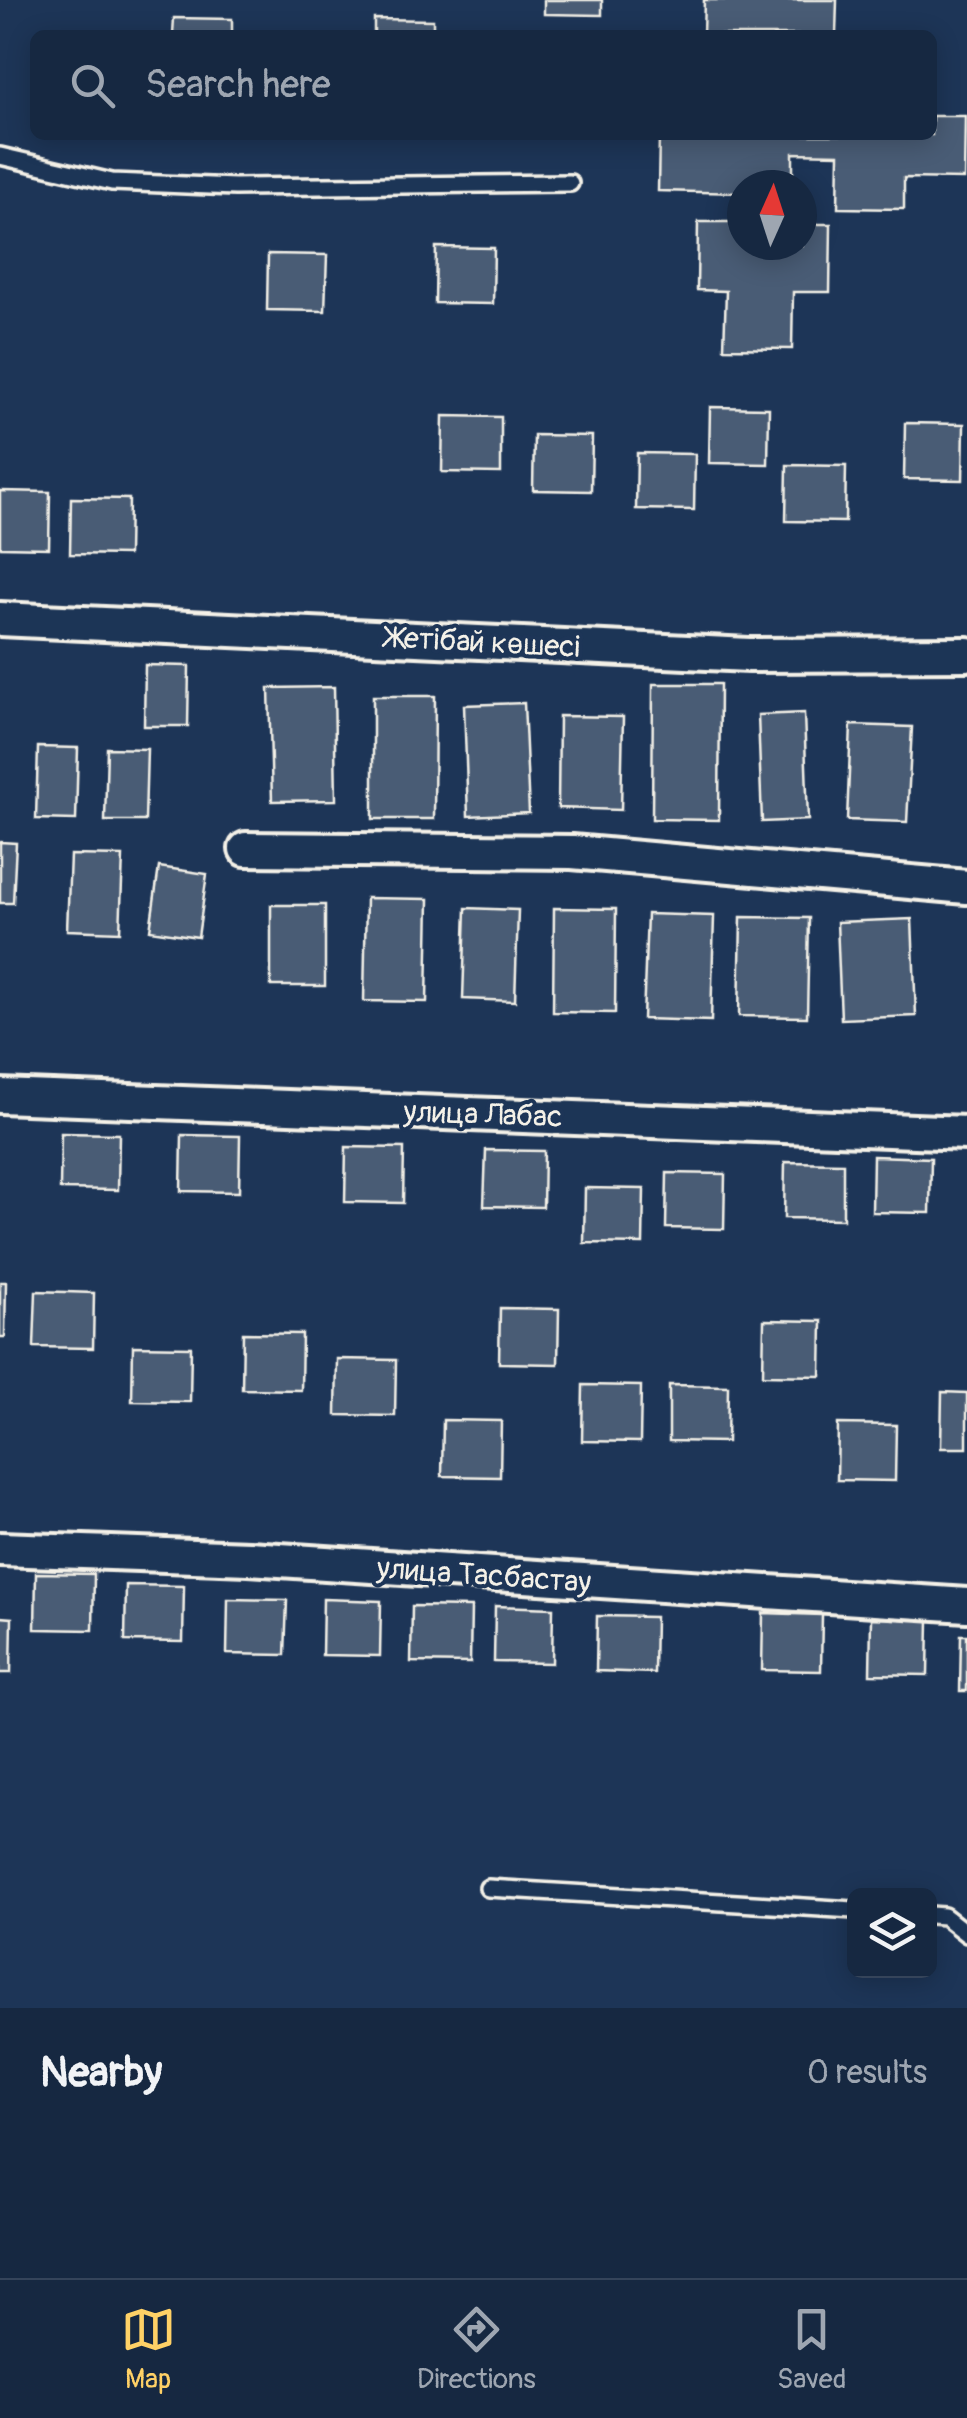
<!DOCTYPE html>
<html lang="en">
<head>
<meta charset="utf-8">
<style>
  :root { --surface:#162841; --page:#1f3048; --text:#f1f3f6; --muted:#9ea6b1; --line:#35445a; --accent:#ffd166 }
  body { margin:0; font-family:Pangolin,sans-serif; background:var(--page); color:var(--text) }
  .controls { position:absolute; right:30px; bottom:30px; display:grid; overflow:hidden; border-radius:15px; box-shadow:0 5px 25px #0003 }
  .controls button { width:90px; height:90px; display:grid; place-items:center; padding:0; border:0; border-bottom:2px solid var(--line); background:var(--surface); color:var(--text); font:50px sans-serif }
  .compass { position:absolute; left:727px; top:170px; width:90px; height:90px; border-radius:50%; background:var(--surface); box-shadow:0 5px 25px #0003; rotate:3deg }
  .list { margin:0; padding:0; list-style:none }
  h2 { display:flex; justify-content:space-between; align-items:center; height:130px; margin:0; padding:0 40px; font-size:42px }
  h2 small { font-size:32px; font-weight:400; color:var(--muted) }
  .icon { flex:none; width:55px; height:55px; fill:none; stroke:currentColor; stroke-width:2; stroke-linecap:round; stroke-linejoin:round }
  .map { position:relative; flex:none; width:967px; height:2008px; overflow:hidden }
  .search { position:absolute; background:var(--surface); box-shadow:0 5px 25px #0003; left:30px; right:30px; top:30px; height:110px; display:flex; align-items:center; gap:25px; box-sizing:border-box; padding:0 35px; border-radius:15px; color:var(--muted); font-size:38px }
  .sheet { height:270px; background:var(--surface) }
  nav { display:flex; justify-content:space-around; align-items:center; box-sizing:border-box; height:140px; border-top:2px solid var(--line); background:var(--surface); font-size:28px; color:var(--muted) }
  nav a { display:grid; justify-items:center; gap:5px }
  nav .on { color:var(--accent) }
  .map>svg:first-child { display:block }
  .building { fill:#485b74; stroke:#f4f1e8; stroke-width:2.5 }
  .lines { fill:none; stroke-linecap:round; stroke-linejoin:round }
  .service-casing { stroke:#f4f1e8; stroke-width:22 }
  .minor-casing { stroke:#f4f1e8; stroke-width:40 }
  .service { stroke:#1d3557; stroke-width:15 }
  .minor { stroke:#1d3557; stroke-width:32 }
  .labels { text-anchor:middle; stroke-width:8; stroke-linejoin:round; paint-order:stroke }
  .street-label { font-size:30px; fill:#f4f1e8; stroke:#1d3557 }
</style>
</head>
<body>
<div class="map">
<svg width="967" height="2008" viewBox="0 0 967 2008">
  <rect width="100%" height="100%" fill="#1d3557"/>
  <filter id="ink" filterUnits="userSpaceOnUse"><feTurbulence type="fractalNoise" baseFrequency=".01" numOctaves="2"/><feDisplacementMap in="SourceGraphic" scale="20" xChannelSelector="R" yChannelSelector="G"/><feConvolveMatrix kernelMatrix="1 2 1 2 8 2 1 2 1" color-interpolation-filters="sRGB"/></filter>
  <g filter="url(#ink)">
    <g class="building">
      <polygon points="544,0 602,0 602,15 544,14"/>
      <polygon points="704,0 837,0 836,35 703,35"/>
      <polygon points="174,18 232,19 232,35 173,35"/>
      <polygon points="374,19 433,20 433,35 374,35"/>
      <polygon points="932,116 965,116 964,179 904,178 904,209 838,208 839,154 793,153 793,185 742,185 742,193 658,191 659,135 932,135"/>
      <polygon points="698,222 742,222 742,245 802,245 802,224 831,224 830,292 793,292 792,349 724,348 726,291 697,290"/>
      <polygon points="436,247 494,248 493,304 435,303"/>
      <polygon points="268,254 327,255 325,311 267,310"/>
      <polygon points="710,407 769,408 768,464 709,463"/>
      <polygon points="443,416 501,417 501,473 442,472"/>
      <polygon points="905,423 964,424 963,480 904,479"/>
      <polygon points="534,435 592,436 591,491 533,490"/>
      <polygon points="637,453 695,454 694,510 636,509"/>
      <polygon points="787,465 846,466 845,522 786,521"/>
      <polygon points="0,491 50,492 49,548 0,547"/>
      <polygon points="71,498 129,499 128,555 70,554"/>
      <polygon points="145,665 189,666 188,726 144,726"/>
      <polygon points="653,684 720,684 719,820 652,819"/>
      <polygon points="334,687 336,800 272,801 269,688"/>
      <polygon points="373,696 435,696 434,819 373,819"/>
      <polygon points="524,703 529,813 468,816 464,705"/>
      <polygon points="804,713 808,820 762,822 758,715"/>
      <polygon points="559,716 623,717 621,810 558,808"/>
      <polygon points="851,725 912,727 907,822 847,820"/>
      <polygon points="38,747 78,748 76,820 36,819"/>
      <polygon points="107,748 147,749 145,821 105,821"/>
      <polygon points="0,842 16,843 13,903 0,903"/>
      <polygon points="70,855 123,856 120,932 67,930"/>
      <polygon points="159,867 207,874 198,937 150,930"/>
      <polygon points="366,898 429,899 427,1002 364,1001"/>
      <rect x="271" y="905" width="54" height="81"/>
      <polygon points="466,908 518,910 515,1001 463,999"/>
      <polygon points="554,908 616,909 615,1013 553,1012"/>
      <polygon points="647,914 714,916 711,1021 643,1019"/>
      <polygon points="741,917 809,918 807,1017 739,1016"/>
      <polygon points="912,919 916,1016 841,1019 837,922"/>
      <polygon points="61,1133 119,1134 118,1190 60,1189"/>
      <polygon points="182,1135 240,1136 239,1192 181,1191"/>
      <polygon points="346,1147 404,1148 403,1203 345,1202"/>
      <polygon points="486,1150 544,1151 543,1207 484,1206"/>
      <polygon points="873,1156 931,1158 930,1213 872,1212"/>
      <polygon points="785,1162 843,1163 843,1219 784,1218"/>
      <polygon points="667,1173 725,1174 724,1229 666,1228"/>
      <polygon points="585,1188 644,1189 643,1244 584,1243"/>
      <polygon points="0,1282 6,1282 5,1337 0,1337"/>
      <polygon points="36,1291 94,1293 93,1348 34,1347"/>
      <polygon points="500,1308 559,1309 558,1364 499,1363"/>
      <polygon points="764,1320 822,1321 821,1376 763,1375"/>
      <polygon points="243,1333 302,1334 301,1390 242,1389"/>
      <polygon points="133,1346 191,1347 190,1402 132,1401"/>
      <polygon points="337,1359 396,1360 395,1416 336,1415"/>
      <polygon points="583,1385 641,1386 640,1442 582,1441"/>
      <polygon points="669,1385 728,1386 727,1442 669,1441"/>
      <polygon points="942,1392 967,1393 967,1448 941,1448"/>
      <polygon points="443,1420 501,1421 500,1477 442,1476"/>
      <polygon points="838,1424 896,1425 895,1481 837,1480"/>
      <polygon points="36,1573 94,1574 93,1630 35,1629"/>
      <polygon points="126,1585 184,1586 183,1642 125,1641"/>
      <polygon points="228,1599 287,1600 285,1655 227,1654"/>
      <polygon points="323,1599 381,1601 380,1656 322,1655"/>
      <polygon points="412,1606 471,1607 470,1663 411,1662"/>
      <polygon points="495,1606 553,1608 552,1663 494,1662"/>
      <polygon points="763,1613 822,1615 821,1671 762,1670"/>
      <polygon points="597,1616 655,1617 654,1673 596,1671"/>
      <polygon points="0,1617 12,1618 11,1673 0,1673"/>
      <polygon points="871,1618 929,1619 928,1675 870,1674"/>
      <polygon points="961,1635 967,1635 967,1691 960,1691"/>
    </g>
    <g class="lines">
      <g class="service-casing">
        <g id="service">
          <polyline points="0,156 112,182 235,187 570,183"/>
          <polyline points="488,1888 854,1910"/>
          <polyline points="930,1915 944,1916 967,1934"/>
        </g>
      </g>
      <g class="minor-casing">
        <g id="minor">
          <polyline points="0,619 749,655 967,654"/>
          <polyline points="246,849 572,852 967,887"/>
          <polyline points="0,1096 967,1133"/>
          <polyline points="0,1549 249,1558 967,1605"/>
        </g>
      </g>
      <use href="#service" class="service"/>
      <use href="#minor" class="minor"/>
    </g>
  </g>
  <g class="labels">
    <g class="street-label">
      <text transform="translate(483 642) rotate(3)" y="10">Жетібай көшесі</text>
      <text transform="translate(483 1114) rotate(2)" y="10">улица Лабас</text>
      <text transform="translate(484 1575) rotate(4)" y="10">улица Тасбастау</text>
    </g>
  </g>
</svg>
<div class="controls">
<button><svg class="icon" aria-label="layers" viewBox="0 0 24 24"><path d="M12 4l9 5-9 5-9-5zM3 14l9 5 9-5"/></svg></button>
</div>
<svg class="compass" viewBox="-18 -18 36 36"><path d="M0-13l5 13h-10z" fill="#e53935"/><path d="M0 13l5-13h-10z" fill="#9ea6b1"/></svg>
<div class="search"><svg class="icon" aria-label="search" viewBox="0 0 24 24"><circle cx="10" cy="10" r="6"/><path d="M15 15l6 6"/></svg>Search here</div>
</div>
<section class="sheet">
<h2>Nearby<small>0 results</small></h2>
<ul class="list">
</ul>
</section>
<nav>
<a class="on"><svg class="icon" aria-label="map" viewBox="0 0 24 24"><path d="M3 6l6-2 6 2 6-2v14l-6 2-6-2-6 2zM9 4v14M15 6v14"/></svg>Map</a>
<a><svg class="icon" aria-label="directions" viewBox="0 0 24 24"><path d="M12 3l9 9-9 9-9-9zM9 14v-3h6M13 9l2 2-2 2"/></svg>Directions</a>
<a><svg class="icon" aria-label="saved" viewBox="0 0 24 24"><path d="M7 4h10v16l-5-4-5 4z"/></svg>Saved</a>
</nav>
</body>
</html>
